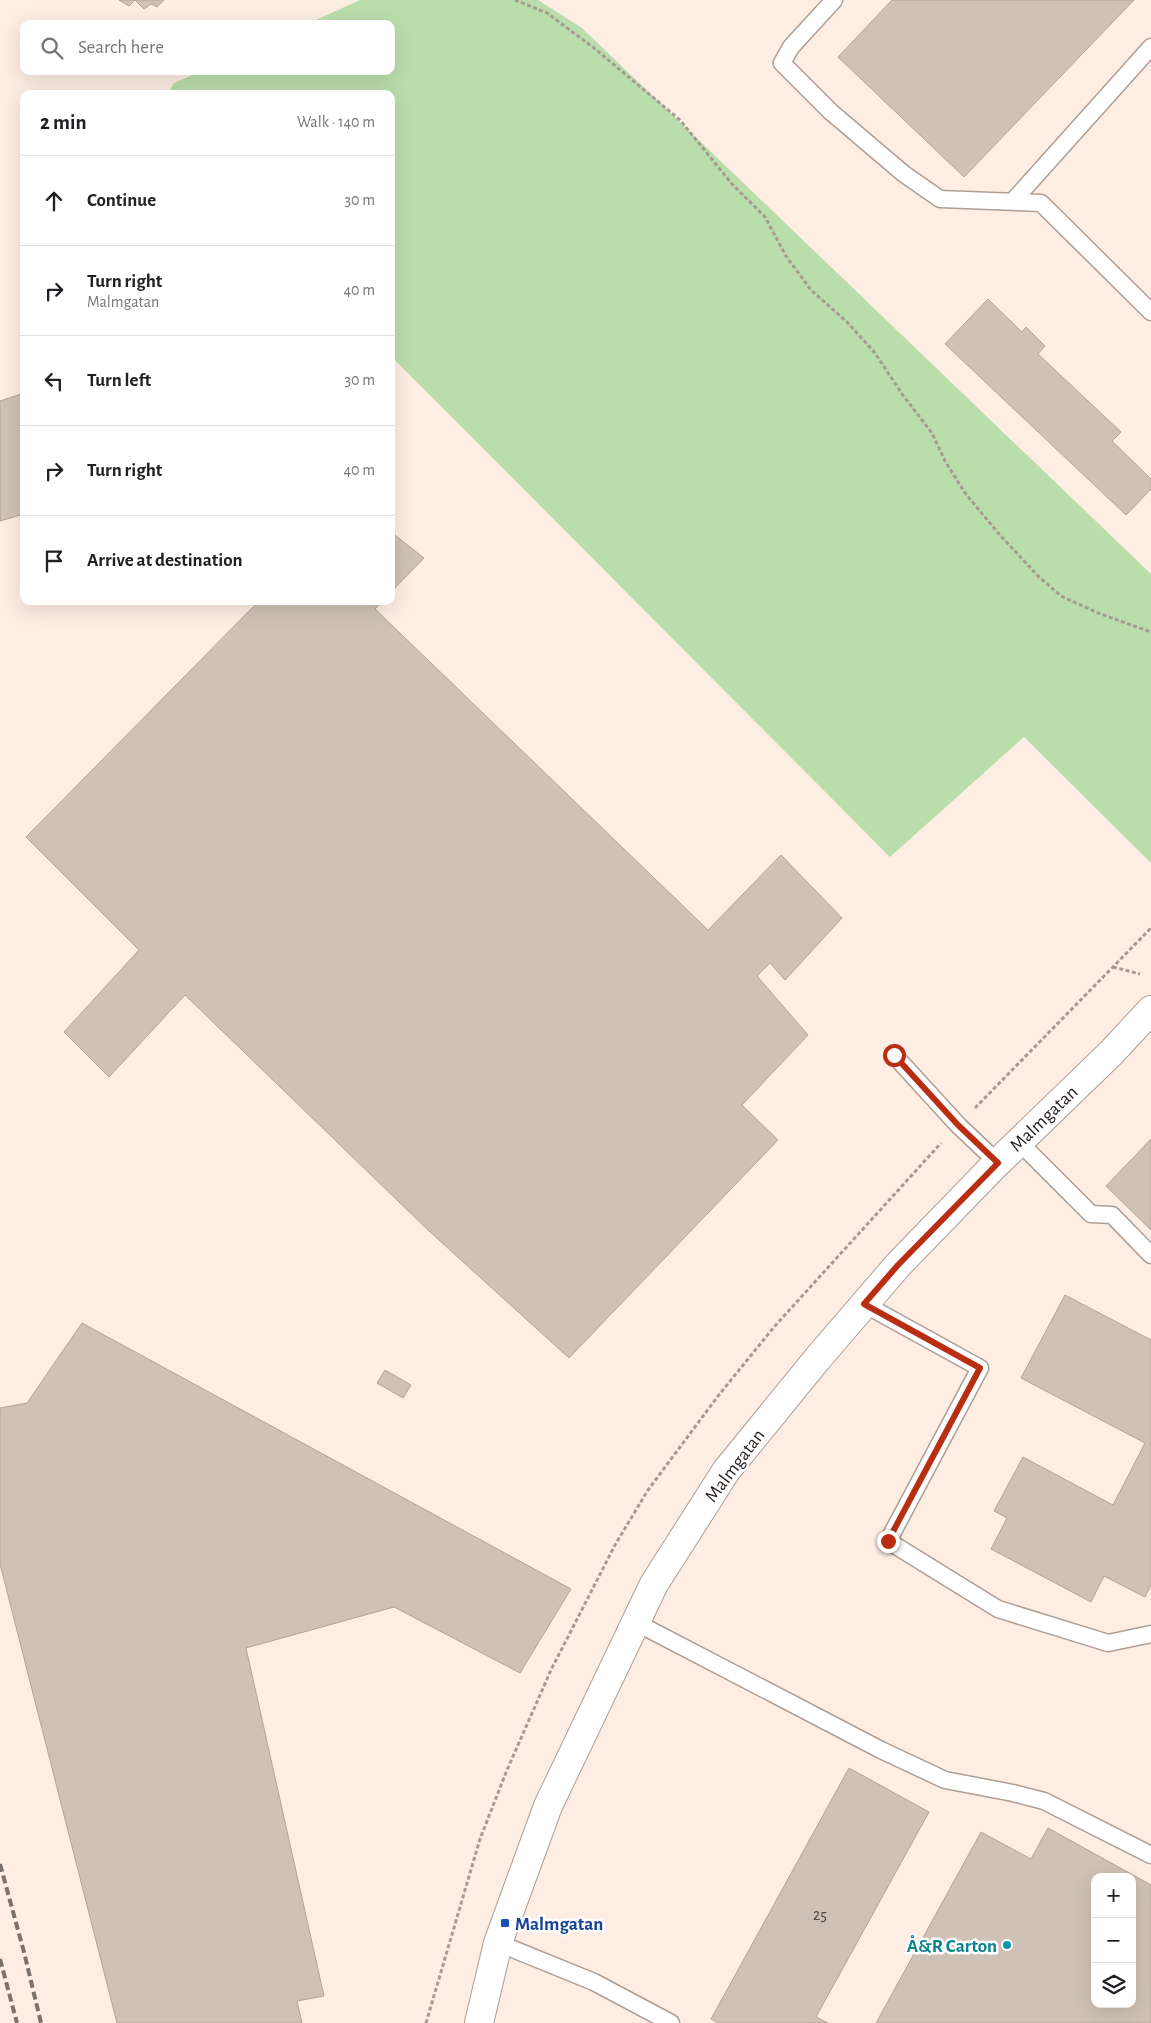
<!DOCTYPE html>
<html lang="en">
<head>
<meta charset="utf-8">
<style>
  :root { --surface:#fff; --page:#f6f6f6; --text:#202124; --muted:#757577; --line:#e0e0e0 }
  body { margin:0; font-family:"Alegreya Sans",sans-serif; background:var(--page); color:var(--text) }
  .controls { position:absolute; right:15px; bottom:15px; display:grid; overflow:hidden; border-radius:10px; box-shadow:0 5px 20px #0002 }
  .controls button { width:45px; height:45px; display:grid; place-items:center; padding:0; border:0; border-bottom:1px solid var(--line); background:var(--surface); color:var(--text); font:25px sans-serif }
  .stop { position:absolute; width:15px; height:15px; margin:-11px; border:4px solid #b92d11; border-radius:50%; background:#fff }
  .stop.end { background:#b92d11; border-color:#fff; box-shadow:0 1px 5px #0008 }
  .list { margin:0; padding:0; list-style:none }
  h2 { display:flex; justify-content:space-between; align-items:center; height:65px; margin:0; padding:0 20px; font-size:21px }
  h2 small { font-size:16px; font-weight:400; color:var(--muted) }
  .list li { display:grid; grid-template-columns:32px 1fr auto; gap:15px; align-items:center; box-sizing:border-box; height:90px; padding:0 20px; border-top:1px solid var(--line) }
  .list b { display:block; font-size:19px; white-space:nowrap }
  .list p { margin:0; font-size:16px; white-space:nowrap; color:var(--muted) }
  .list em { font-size:16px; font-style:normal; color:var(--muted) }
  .icon { flex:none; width:28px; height:28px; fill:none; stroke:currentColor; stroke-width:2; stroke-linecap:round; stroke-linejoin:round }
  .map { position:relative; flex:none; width:1151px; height:2023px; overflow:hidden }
  .search { position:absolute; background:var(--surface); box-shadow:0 5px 20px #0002; left:20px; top:20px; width:375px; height:55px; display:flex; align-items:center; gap:12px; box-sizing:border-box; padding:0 18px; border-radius:10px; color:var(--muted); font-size:19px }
  .panel { position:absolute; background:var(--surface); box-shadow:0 5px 20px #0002; left:20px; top:90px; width:375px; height:515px; border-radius:10px }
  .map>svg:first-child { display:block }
  .green { fill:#badeab }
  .building { fill:#cfc1b5; stroke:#b1a397; fill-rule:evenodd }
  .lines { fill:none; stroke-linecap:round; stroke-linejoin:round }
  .lane-casing { stroke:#ae9e94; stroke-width:19 }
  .secondary-casing { stroke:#ae9e94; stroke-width:30 }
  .path { stroke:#a69a93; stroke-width:3; stroke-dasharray:4 2.5; stroke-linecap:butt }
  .lane { stroke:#fff; stroke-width:16 }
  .secondary { stroke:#fff; stroke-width:28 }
  .rail { stroke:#7b716b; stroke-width:4; stroke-dasharray:8 4; stroke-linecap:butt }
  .route { stroke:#b92d11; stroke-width:6 }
  .transit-dot { fill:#1a4fb4; stroke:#fefefe; stroke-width:2 }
  .culture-dot { fill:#0f9aa8; stroke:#fefefe; stroke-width:2 }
  .labels { text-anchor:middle; stroke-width:5; stroke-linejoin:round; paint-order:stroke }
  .number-label { font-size:16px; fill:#4d4540 }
  .street-label { font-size:19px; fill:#221c19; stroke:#fefefe }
  .transit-label { font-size:19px; font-weight:bold; fill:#164399; stroke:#fefefe; text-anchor:start }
  .culture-label { font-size:19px; font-weight:bold; fill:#0d838f; stroke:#fefefe; text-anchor:end }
</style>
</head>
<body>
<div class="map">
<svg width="1151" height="2023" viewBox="0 0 1151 2023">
  <rect width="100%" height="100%" fill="#feede3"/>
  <polygon class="green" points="360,0 538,0 582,28 1151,574 1151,863 1024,737 890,857 391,356 391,94 168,94 174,83 201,71 391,71 391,24 307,24"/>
  <g class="building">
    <polygon points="119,0 135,0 129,6"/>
    <polygon points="135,0 164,0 157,7 151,4 144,9"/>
    <polygon points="892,0 1134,0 964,177 838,57"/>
    <polygon points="988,299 1022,332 1026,327 1045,346 1038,354 1121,432 1112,441 1151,479 1151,489 1126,515 945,344"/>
    <polygon points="21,394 24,403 24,514 0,521 0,401"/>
    <polygon points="391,532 424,558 391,592"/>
    <polygon points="259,601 383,601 375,609 708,930 781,855 842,918 785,980 770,963 757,976 808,1035 742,1105 778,1140 569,1358 429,1231 185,995 109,1077 64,1032 139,950 26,837"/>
    <polygon points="1151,1139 1151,1230 1106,1186"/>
    <polygon points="1065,1295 1151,1340 1151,1585 1145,1597 1104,1576 1091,1602 991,1549 1007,1518 994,1511 1023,1457 1113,1505 1145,1443 1021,1378"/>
    <polygon points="82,1323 571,1589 520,1673 394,1607 246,1648 324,1996 297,2001 302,2023 117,2023 0,1564 0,1408 27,1403"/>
    <polygon points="385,1370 411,1385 403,1398 377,1383"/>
    <polygon points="849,1768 929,1812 816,2017 828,2023 718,2023 711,2019"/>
    <path d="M1048 1828 1151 1885V2023H876L981 1832 1031 1859ZM1095 1877H1132V2004H1095Z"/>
  </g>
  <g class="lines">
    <g class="lane-casing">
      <g id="lane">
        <polyline points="834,0 791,47 782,63 831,112 904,174 940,199 1041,203 1151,312"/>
        <polyline points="1013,201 1151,47"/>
        <polyline points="894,1055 958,1125 998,1163"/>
        <polyline points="1019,1142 1091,1214 1112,1215 1151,1255"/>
        <polyline points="864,1304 980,1368 888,1541 998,1609 1108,1643 1151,1634"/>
        <polyline points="635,1622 881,1750 945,1780 1013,1793 1044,1801 1151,1855"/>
        <polyline points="498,1943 594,1982 671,2023"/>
      </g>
    </g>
    <g class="secondary-casing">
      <polyline id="secondary" points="479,2023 498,1943 548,1806 654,1584 726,1471 818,1358 898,1265 992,1168 1111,1053 1151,1010"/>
    </g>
    <g class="path">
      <polyline points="515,0 547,13 594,48 680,120 732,184 765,217 786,256 811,290 847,322 875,353 902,394 932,433 945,461 965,493 999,534 1038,576 1061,596 1098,613 1151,632"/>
      <polyline points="1113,967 1140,974"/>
      <polyline points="975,1108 1151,928"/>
      <polyline points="426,2023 480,1839 507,1770 551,1670 615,1545 648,1490 718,1396 774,1327 941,1143"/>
    </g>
    <use href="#lane" class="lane"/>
    <use href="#secondary" class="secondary"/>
    <g class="rail">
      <polyline points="0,1864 24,1952 41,2023"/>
      <polyline points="0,1959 17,2023"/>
    </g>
  </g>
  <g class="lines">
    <polyline class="route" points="888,1541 980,1368 864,1304 898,1265 998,1163 958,1125 894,1055"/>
  </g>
  <rect class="transit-dot" x="500" y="1918" width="10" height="10" rx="2.5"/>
  <circle class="culture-dot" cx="1007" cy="1945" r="5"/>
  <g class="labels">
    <g class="number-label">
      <text x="820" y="1920">25</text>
    </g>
    <g class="street-label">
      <text transform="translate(1043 1118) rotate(-44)" y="7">Malmgatan</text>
      <text transform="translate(734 1465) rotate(-53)" y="7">Malmgatan</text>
    </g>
    <g class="transit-label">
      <text x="515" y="1930">Malmgatan</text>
    </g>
    <g class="culture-label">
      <text x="997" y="1952">Å&amp;R Carton</text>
    </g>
  </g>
</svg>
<div class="controls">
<button>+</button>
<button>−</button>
<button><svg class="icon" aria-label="layers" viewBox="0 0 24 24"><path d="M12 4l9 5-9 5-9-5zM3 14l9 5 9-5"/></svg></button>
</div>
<div class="stop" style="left:894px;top:1055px"></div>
<div class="stop end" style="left:888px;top:1541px"></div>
<div class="search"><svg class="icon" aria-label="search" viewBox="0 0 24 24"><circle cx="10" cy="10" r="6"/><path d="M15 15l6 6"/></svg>Search here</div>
<section class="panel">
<h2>2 min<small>Walk · 140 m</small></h2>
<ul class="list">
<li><svg class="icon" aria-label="ahead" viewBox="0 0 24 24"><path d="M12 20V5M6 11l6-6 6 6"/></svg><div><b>Continue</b></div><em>30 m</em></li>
<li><svg class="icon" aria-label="right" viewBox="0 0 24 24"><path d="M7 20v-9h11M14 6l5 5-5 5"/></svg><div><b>Turn right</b><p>Malmgatan</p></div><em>40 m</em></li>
<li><svg class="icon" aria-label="left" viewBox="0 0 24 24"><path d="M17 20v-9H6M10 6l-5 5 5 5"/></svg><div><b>Turn left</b></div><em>30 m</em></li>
<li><svg class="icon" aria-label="right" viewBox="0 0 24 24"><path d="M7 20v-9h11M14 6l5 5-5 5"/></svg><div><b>Turn right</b></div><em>40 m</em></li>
<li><svg class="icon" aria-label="arrive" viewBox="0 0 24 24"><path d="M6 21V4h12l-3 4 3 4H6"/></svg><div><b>Arrive at destination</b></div></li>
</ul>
</section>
</div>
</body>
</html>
